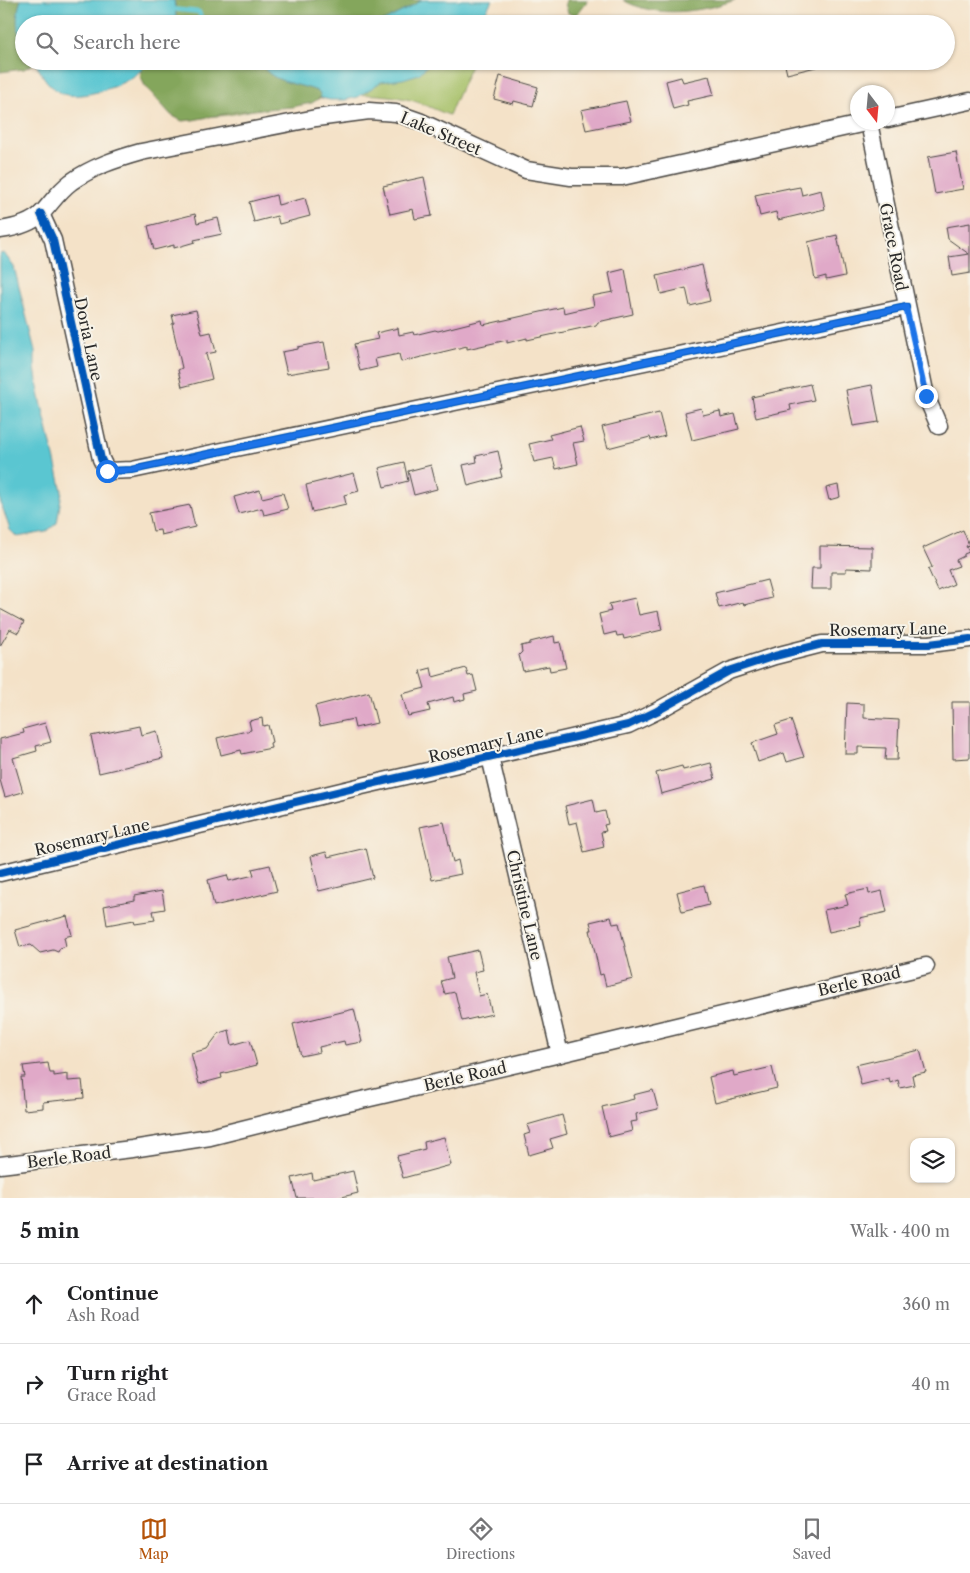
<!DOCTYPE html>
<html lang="en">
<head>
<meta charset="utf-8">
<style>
  :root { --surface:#fff; --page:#f6f6f6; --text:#202124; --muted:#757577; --line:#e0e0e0; --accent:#b45309 }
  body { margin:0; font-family:"Libre Caslon Text",serif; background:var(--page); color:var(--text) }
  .controls { position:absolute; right:15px; bottom:15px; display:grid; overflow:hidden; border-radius:10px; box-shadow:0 1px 4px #0004 }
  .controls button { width:45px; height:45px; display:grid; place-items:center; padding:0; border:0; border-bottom:1px solid var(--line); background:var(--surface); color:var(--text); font:25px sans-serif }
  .compass { position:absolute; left:850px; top:85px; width:45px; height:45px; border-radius:50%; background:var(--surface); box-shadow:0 1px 4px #0004; rotate:164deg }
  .stop { position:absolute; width:15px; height:15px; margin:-11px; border:4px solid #1a73e8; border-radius:50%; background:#fff }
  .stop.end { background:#1a73e8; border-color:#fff; box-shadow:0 1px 5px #0008 }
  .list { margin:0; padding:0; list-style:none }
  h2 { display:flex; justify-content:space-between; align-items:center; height:65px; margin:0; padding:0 20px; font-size:21px }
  h2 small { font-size:16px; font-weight:400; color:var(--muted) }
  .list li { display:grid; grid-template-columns:32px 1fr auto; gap:15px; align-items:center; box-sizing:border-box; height:80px; padding:0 20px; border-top:1px solid var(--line) }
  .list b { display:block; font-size:19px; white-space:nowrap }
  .list p { margin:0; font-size:16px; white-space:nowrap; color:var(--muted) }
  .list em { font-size:16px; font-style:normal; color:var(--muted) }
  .icon { flex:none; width:28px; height:28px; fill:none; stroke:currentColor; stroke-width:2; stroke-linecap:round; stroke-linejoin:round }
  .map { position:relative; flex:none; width:970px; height:1198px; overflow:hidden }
  .search { position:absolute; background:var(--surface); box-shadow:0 1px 4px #0004; left:15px; right:15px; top:15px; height:55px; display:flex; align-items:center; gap:12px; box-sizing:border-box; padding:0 18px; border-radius:28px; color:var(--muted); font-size:19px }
  .sheet { height:305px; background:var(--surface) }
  nav { display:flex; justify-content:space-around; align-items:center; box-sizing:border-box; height:70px; border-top:1px solid var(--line); background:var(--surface); font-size:14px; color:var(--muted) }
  nav a { display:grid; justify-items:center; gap:2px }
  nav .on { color:var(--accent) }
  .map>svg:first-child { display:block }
  .green { fill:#a6c067; stroke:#687649 }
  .forest { fill:#84a65c; stroke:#586844 }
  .water { fill:#5ac6d1; stroke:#42787e }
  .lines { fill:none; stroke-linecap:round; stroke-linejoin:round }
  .stream { stroke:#5ac6d1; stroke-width:4.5 }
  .building { fill:#e0a9c8 }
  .minor-casing { stroke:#494643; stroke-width:19 }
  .minor { stroke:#fff; stroke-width:16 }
  .cycleway-casing { stroke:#f7f3e8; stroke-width:11 }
  .cycleway { stroke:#0057b8; stroke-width:8 }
  .route { stroke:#1a73e8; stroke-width:6 }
  .labels { text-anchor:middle; stroke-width:4; stroke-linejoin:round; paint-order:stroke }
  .street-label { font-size:16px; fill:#2b2b2b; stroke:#f7f3e8 }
</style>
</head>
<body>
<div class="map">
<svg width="970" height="1198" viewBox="0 0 970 1198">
  <rect width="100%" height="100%" fill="#f7f3e8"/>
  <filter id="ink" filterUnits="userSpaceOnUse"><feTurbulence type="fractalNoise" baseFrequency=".02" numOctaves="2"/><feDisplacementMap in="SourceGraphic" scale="10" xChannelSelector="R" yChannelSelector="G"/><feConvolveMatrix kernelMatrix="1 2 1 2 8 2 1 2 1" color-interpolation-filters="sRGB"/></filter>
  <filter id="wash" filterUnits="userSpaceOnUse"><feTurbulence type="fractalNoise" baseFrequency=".0096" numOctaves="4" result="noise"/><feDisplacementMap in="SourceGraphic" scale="20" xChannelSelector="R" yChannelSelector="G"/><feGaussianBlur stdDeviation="1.12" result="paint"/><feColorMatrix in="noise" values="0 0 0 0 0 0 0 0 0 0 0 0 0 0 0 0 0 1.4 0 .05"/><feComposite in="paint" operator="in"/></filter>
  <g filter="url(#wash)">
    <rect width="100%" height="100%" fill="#f4e2c8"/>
    <path class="green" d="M182 61H473L449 115C435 110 421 102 406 99 359 88 311 100 265 108 249 110 228 117 212 116Z"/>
    <g class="forest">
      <path d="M0 0H21C12 23 24 39 24 61H33L32 65 24 69 0 72Z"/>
      <path d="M174 0H421L409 8 378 24H172C178 17 176 8 174 0Z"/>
      <polygon points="566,0 588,0 578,13 573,15 568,13 565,4"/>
      <path d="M623 0H735C702 12 655 19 623 0Z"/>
      <path d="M146 61H262L261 63C270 83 299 83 317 91L321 94V97L312 103 292 107 240 111 193 120 182 121 171 115 145 86 140 76 141 71Z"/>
    </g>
    <g class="water">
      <path d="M174 0 176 16 172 24H24V47C16 32 15 15 21 0Z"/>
      <polygon points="421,0 492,0 481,21 477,24 378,24 409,8"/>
      <path d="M34 61H146C144 64 143 69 140 71 127 85 78 102 61 93 45 84 43 75 34 61Z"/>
      <path d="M262 61H432L419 74 403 79 381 82 358 97 345 100H330L321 98 320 94 317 91C298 83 270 83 261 63Z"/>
      <polygon points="4,253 14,267 35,351 35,368 39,393 62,491 57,523 46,532 17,537 10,530 0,500 0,254"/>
    </g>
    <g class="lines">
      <polyline class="stream" points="171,9 199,12 203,24"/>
    </g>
    <g id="blocks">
      <g class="building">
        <polygon points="784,61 820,61 820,66 787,74"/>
        <polygon points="500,76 538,87 533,106 514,101 513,104 494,99"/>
        <polygon points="709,76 714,95 687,101 688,105 673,109 666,81 681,77 683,82"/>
        <polygon points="626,101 631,121 586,130 581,110"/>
        <polygon points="956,152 963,189 935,194 928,157"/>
        <polygon points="424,177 432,216 415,219 413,209 390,214 383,186"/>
        <polygon points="800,187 802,195 821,190 825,209 778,220 776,212 760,216 755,195 789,188 789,189"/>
        <polygon points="276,195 278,205 305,198 310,216 279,224 277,216 254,222 249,202"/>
        <polygon points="195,214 197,223 218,218 222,234 194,240 195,242 174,248 174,245 154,250 148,226"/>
        <polygon points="970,223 970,273 952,276 949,257 969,254 948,239 946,227"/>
        <polygon points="837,235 845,276 826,280 826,276 815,279 808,242"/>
        <polygon points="702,265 710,301 690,306 686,288 661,294 657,276"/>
        <polygon points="625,269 633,314 598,322 596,325 527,340 527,338 507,343 507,340 467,349 467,346 401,362 399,354 375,359 377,367 360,371 354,344 378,339 376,333 398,328 399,335 413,332 414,335 435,330 438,331 482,320 483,325 563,307 564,313 594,306 592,296 613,292 609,273"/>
        <polygon points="196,310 202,334 211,332 216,352 206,354 212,379 182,387 178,370 182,368 172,324 174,323 172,315"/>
        <polygon points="324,342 329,367 287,374 282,352 298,349 298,347"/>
        <polygon points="810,384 814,400 790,405 791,410 756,418 752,397"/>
        <polygon points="872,385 879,422 853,426 846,390"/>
        <polygon points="701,408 703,415 720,411 721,417 735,414 739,429 692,440 685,412"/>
        <polygon points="659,413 665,436 651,440 650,437 608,448 602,427"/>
        <polygon points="580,427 584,441 573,443 578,464 556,469 553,458 534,462 529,444 551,439 549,435"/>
        <polygon points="498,451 502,469 500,470 502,477 468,486 463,465 477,462 476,456"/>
        <polygon points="404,462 408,481 384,487 379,468"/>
        <polygon points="431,465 437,489 414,495 408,471"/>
        <polygon points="354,473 359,491 344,495 346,504 312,512 306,485"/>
        <polygon points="838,485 840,497 829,500 826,488"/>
        <polygon points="260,490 262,498 283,493 288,509 264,515 262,508 239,514 234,497"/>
        <polygon points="190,505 195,527 161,535 160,530 153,531 149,513"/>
        <polygon points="963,530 969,545 966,546 969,552 964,554 964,556 956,560 959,566 948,570 954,584 938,591 928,569 932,567 923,548"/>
        <polygon points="820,546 872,547 872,569 846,568 846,572 831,572 831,589 811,589 812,568 820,568"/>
        <polygon points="767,580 772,598 744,605 743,602 719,608 715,593"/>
        <polygon points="635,598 639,615 658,611 662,630 624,639 623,635 617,636 616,632 604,635 599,614 611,611 609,604"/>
        <polygon points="0,609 24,622 18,633 10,629 0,646"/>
        <polygon points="554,636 555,643 560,642 566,668 550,671 549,666 523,671 519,655 522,652 521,646 530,644 530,642"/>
        <polygon points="431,668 433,677 466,668 468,676 473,675 477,691 464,694 465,699 454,702 453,697 428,704 430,711 408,716 402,694 425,688 420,671"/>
        <polygon points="369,692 377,723 355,728 353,719 320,726 315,706"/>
        <polygon points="952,702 970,702 970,758 953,759"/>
        <polygon points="847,703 864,704 864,718 899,720 897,760 885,760 886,748 858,747 858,754 845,754"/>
        <polygon points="262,718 263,726 268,725 272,742 270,743 271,748 242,754 241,750 221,755 217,738 251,730 249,721"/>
        <polygon points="791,720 804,757 787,762 784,753 758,762 752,743 778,734 775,725"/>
        <polygon points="45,723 51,742 36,746 37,751 13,758 23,792 5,797 0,780 0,739 24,733 23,729"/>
        <polygon points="139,726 141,735 157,731 163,758 99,773 91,736"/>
        <polygon points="711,763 715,779 661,794 656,773 682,766 683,770"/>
        <polygon points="593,799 596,813 605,811 608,824 604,825 606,831 601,832 604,847 584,852 577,822 569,824 565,806"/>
        <polygon points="444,822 453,862 458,860 461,874 432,880 420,827"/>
        <polygon points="366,848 373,878 319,891 311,856 326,852 328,857"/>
        <polygon points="270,865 277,891 214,906 208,880 227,875 229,881 254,875 252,869"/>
        <polygon points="704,885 709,905 682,912 677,892"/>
        <polygon points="868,889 869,894 882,891 887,912 860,918 861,925 829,932 824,910 848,905 845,894"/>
        <polygon points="162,891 165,909 153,911 155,920 135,923 134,920 107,925 104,906 134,900 134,896"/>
        <polygon points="67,916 72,935 64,937 66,946 60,948 58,952 53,950 40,953 31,945 20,947 15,930"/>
        <polygon points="611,917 613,924 619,923 633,979 606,986 603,974 600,975 590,930 592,930 590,922"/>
        <polygon points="478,950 483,970 474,972 479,996 487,994 492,1014 462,1021 455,992 445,994 441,981 452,978 447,957"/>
        <polygon points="354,1009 362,1042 345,1045 344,1041 319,1047 320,1052 301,1056 293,1024"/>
        <polygon points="229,1030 232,1045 250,1040 257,1065 221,1074 222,1078 199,1084 191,1053 207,1049 219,1033"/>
        <polygon points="920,1050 926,1072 912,1075 914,1085 900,1088 898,1080 890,1083 889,1078 861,1085 856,1065"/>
        <polygon points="48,1063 50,1073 54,1073 54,1076 68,1074 68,1081 82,1080 84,1098 43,1102 43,1108 24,1110 21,1077 25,1077 23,1066"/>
        <polygon points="772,1067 777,1088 715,1103 709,1077 733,1071 734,1076"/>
        <polygon points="653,1090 658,1109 636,1114 637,1121 630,1122 632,1131 609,1137 602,1107 634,1099 633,1095"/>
        <polygon points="562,1115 567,1134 550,1139 553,1148 529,1155 524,1135 530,1133 527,1125"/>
        <polygon points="444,1137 451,1165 403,1178 397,1156 425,1149 424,1142"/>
        <polygon points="353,1171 358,1193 338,1198 297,1198 292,1178 312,1173 313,1180"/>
      </g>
    </g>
  </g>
  <g filter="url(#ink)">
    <use href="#blocks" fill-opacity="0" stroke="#494643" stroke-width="1"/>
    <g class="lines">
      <g class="minor-casing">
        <g id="minor">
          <polyline points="888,119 970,101"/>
          <polyline points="869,123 926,396 939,426"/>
          <polyline points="41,214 53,240 101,459 107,471 132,470 906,307"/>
          <path d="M0 230C15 228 31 224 42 213 52 202 59 191 71 182 92 167 116 159 141 152L316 118 369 111 396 113 419 121 526 170 571 177H622L870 122"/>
          <polyline points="490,757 560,1054"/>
          <polyline points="0,873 362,786 628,725 657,711 729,671 775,656 822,644 929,644 970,639"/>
          <polyline points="0,1165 132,1149 210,1137 318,1110 560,1054 926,966"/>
        </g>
      </g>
      <use href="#minor" class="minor"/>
      <g class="cycleway-casing">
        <g id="cycleway">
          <polyline points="41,214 53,240 101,459 107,471 132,470 906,307"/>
          <polyline points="0,873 362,786 628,725 657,711 729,671 775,656 822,644 929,644 970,639"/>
        </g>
      </g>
      <use href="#cycleway" class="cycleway"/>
    </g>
  </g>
  <g class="lines" filter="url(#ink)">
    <polyline class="route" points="107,471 132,470 906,307 926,396"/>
  </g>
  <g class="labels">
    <g class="street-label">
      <text transform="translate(441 133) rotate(23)" y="6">Lake Street</text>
      <text transform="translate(894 247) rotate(79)" y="6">Grace Road</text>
      <text transform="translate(89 339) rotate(78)" y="6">Doria Lane</text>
      <text transform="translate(888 629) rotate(-1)" y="6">Rosemary Lane</text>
      <text transform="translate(486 744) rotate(-13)" y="6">Rosemary Lane</text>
      <text transform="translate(92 837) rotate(-13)" y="6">Rosemary Lane</text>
      <text transform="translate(525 905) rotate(77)" y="6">Christine Lane</text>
      <text transform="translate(859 981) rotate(-13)" y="6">Berle Road</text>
      <text transform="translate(465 1076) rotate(-13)" y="6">Berle Road</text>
      <text transform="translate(69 1157) rotate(-7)" y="6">Berle Road</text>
    </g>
  </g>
</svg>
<div class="controls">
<button><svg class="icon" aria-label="layers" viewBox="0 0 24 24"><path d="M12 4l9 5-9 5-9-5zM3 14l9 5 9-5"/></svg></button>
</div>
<svg class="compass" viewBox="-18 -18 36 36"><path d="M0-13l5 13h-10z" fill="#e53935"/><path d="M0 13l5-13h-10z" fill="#757577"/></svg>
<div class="stop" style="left:107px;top:471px"></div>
<div class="stop end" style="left:926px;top:396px"></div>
<div class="search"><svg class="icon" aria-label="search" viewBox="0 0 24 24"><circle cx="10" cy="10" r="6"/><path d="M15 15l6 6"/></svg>Search here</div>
</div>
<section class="sheet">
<h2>5 min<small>Walk · 400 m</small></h2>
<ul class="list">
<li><svg class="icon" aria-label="ahead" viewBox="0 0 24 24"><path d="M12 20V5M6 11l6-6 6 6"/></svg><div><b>Continue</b><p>Ash Road</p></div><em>360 m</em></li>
<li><svg class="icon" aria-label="right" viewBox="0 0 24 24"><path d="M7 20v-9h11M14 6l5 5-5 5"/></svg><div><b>Turn right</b><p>Grace Road</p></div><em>40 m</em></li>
<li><svg class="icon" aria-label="arrive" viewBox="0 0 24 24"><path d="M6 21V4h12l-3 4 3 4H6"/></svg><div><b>Arrive at destination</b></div></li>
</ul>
</section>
<nav>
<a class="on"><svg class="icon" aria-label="map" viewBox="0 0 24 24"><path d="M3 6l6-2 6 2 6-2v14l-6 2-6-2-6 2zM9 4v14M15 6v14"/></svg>Map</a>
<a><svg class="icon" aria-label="directions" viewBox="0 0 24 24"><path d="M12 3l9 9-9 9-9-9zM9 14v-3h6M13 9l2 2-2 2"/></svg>Directions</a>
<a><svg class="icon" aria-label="saved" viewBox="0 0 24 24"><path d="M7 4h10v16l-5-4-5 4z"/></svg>Saved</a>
</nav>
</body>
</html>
